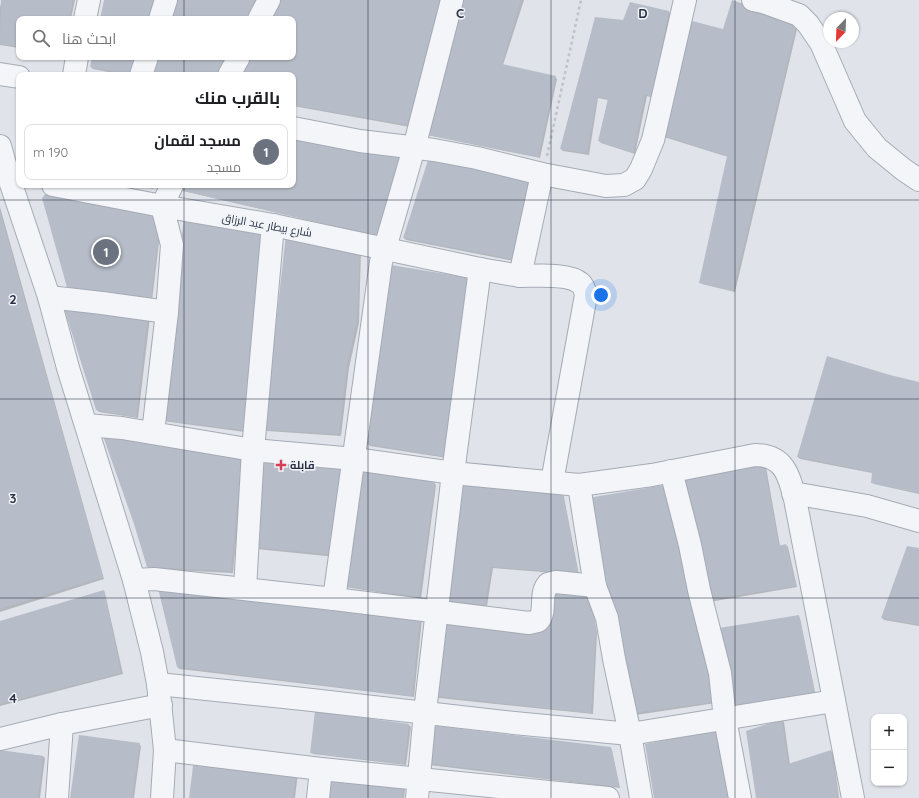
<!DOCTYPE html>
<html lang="ar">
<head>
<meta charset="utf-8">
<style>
  :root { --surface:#fff; --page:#f6f6f6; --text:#202124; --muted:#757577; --line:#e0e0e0; --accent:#d93025 }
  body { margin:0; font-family:Quicksand,Cairo,sans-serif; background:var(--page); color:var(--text); direction:rtl }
  .controls { position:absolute; right:12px; bottom:12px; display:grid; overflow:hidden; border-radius:8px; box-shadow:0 1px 3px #0004 }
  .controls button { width:36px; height:36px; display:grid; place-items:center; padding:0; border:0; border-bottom:1px solid var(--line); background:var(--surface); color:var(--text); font:20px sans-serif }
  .compass { position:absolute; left:823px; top:12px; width:36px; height:36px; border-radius:50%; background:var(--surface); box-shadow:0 1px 3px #0004; rotate:203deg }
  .you { position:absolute; left:601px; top:295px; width:14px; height:14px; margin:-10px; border:3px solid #fff; border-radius:50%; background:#1a73e8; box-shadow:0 0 0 6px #1a73e833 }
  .badge { display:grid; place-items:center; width:26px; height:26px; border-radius:50%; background:var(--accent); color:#fff; font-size:13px; font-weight:700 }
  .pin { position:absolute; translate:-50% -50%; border:2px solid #fff; box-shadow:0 1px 4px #0006 }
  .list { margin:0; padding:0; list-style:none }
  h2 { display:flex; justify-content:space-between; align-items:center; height:52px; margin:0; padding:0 16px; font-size:17px }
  h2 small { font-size:13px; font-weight:400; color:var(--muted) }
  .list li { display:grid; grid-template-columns:26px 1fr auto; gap:12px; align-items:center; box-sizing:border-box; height:56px; margin:0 8px 8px; padding:0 8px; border:1px solid var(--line); border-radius:8px }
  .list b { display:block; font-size:15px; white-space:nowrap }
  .list p { margin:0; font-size:13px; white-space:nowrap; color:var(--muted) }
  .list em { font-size:13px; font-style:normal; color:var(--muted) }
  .icon { flex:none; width:22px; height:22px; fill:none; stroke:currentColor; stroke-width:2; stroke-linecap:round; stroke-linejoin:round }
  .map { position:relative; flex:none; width:919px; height:798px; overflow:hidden; direction:ltr }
  .search { position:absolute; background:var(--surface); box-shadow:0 1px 3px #0004; left:16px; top:16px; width:280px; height:44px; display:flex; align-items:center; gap:10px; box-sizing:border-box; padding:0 14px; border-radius:8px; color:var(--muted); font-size:15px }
  .panel { position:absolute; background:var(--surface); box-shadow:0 1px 3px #0004; left:16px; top:72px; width:280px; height:116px; border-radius:8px; direction:rtl }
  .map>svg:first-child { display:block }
  .shadow { fill:#0003 }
  .building { fill:#b7bdc8 }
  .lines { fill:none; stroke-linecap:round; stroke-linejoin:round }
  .minor-casing { stroke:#a5abb5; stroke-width:24 }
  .path { stroke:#bec2c9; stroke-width:2.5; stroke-dasharray:3 3; stroke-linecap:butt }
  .minor { stroke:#f3f5f8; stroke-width:22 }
  .grid { fill:none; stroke:#283143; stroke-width:1; stroke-opacity:0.55 }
  .poi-dot { fill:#d73d53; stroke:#f0f3f7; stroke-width:1.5 }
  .labels { text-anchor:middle; stroke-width:3; stroke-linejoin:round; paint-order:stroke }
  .street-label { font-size:11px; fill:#283143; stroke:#f0f3f7 }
  .poi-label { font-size:11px; font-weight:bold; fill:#283143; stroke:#f0f3f7; text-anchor:start }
  .grid-label { font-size:13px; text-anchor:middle; font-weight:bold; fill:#283143; stroke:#f0f3f7; stroke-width:3; stroke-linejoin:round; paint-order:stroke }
</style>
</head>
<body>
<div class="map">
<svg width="919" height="798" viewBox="0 0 919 798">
  <rect width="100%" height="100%" fill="#e0e4ea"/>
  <g class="shadow">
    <polygon points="2,0 75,0 71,19 19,19 19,48 0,45 0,7"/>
    <polygon points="105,0 157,0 151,19 101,19"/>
    <polygon points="443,0 410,127 293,106 293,19"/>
    <polygon points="464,0 524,0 503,65 555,77 557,79 540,158 427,135"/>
    <polygon points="669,12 671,14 654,98 647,96 635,154 601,143 599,141 608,100 598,98 589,155 563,151 561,149 623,21"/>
    <polygon points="798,25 735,292 702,284 700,282 728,157 664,137 724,30"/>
    <polygon points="93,57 138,57 133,75 124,75 93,69 91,67"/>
    <polygon points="531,181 514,261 406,240 404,238"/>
    <polygon points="140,185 154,185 153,189"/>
    <polygon points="183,185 293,185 385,238 183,191 181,189"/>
    <polygon points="43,198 162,217 152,301"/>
    <polygon points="0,207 104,579 0,612"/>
    <polygon points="185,219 245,432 162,421"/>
    <polygon points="361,251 359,323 349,368 341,436 267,431 265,429"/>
    <polygon points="66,309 150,317 138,418 99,412 97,410"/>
    <polygon points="381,324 447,458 370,446 368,444"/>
    <polygon points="889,376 919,383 919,494 874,484 872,482 872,473 800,459 798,457"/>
    <polygon points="244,456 233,573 150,569 148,567"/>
    <polygon points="265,460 336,557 256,549"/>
    <polygon points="766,467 780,546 786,545 788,547 797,587 709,602 679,478"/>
    <polygon points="434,483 436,485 421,599 345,587"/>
    <polygon points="669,485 716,703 636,715"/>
    <polygon points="563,492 579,575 493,568 487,606 446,602"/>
    <polygon points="919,549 919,626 884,620 882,618"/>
    <polygon points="104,591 105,593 123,674 0,706 0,622"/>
    <polygon points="591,598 597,633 593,714 439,698 437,696"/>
    <polygon points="798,616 800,618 816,697 736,708"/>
    <polygon points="422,619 414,697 180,669 177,667"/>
    <polygon points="316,712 409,725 411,727 406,765 313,754 311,752"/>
    <polygon points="782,720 784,722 790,765 831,751 833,753 839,798 757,798"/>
    <polygon points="139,744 141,746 134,798 71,798"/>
    <polygon points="610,748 612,750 620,788 429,765 427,763"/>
    <polygon points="0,751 43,756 45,758 40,798 0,798"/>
    <polygon points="298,773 295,798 190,798"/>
    <polygon points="403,788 405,790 404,798 325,798"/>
  </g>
  <g class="building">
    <polygon points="1,0 73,0 69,19 19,19 19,47 0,44"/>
    <polygon points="104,0 154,0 148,19 100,19"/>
    <polygon points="176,0 259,0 249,19 169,19"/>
    <polygon points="274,0 441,0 408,125 293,105 293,75 234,75 244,57 293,57 293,19 264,19"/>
    <polygon points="463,0 521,0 502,64 556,76 538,157 424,134"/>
    <polygon points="732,0 797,22 733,291 699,283 727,156 661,135 692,21 723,29"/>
    <polygon points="630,2 669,11 652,97 645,94 633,153 598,141 608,99 597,97 587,153 560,149 595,17 623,20"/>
    <polygon points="92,57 136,57 130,75 90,67"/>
    <polygon points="155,57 228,57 218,75 149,75"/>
    <polygon points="293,136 405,158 383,237 180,190 182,185 293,185"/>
    <polygon points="429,157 529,178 512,259 403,238"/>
    <polygon points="51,188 161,214 151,300 68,291 42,198"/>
    <polygon points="0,212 103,577 0,609"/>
    <polygon points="184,218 268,232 244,430 159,420"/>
    <polygon points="286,234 360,248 357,321 347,365 339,434 264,430"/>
    <polygon points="385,264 476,279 446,457 367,444 380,324"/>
    <polygon points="64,308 148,314 136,417 96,410"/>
    <polygon points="827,356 890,375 919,382 919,493 871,483 872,472 797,457"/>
    <polygon points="103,436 242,453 231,571 147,567 134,524"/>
    <polygon points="264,458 349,470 334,555 253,547"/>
    <polygon points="764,464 779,546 786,544 796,586 706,600 678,477"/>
    <polygon points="355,470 435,482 419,597 342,586"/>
    <polygon points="460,480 562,489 578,574 491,567 485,605 443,600"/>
    <polygon points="670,484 714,702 633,713 618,635 588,498"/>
    <polygon points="907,546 919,548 919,625 881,618"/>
    <polygon points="157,584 420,617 412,696 177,667"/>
    <polygon points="548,589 589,595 596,630 591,713 436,696 444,616 544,627"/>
    <polygon points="104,590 121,673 0,704 0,621"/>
    <polygon points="799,615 815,695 733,707 719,628"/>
    <polygon points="315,711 409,724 404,764 310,753"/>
    <polygon points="782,719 788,764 831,750 838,798 756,798 746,731"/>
    <polygon points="430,725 611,747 619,787 426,763"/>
    <polygon points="717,730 729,798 654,798 645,744"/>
    <polygon points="79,735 140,743 132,798 70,798"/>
    <polygon points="0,750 43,756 38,798 0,798"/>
    <polygon points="194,758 296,770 293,798 189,798"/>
    <polygon points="326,779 404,787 402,798 324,798"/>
  </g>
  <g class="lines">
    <g class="minor-casing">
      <g id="minor">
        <polyline points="753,0 763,2 799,15 808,24 821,43 855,121 877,148 904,170 919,180"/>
        <polyline points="85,19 89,0"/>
        <polyline points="160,19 166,0"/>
        <polyline points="259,19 269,0"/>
        <polyline points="0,74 19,77"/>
        <polyline points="74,75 77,57"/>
        <polyline points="141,75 147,57"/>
        <polyline points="229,75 239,57"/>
        <polyline points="293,128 360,141 434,150 477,158 542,174 606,186 624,185 635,179 641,169 653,140 685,0"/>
        <polyline points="0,146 8,175 49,297 68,368 134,580 152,652 158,684 165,750 162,798"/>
        <polyline points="53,185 162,206 273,225 480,269 520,276 542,174"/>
        <path d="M520 276C535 276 569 273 580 283 584 286 585 291 586 295L552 482"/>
        <polyline points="49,297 102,303 167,312"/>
        <path d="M86 425 122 428 253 450 355 459 453 473 579 485 652 475 755 455C784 455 789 475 795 499L853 798"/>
        <polyline points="153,433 167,312 172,245 162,206 172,185"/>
        <polyline points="671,471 690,545 699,590 720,673 725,719 740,798"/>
        <polyline points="579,485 595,586 607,618 614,659 630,734 641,798"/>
        <polyline points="793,493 867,506 919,521"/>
        <path d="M134 580 154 579 334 599 529 623 538 621C547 612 539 594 548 584L556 582 595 586"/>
        <polyline points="245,589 253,450 273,225"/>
        <polyline points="334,599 381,262 414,148 452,0"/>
        <polyline points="158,684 303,699 514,723 630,734 834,701"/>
        <polyline points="0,739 62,724 161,705"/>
        <polyline points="165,750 321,769 608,798"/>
        <polyline points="57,798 62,724"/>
        <polyline points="318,798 321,769"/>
        <polyline points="417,798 425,712 453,473 480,269"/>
      </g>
    </g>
    <polyline class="path" points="547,156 581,0"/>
    <use href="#minor" class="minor"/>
  </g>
  <path class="grid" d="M184 0V19M368 0V798M551 0V798M735 0V798M184 57V75M184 185V798M0 200H919M0 399H919M0 598H919"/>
  <path class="poi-dot" d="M279 459h4v4h4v4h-4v4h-4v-4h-4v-4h4z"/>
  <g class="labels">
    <g class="street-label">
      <text transform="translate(267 225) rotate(10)" y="4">شارع بيطار عبد الرزاق</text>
    </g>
    <g class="poi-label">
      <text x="290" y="469">قابلة</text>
    </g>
  </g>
  <g class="grid-label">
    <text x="460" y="18">C</text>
    <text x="643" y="18">D</text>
    <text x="13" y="304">2</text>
    <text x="13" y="503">3</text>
    <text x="13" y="703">4</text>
  </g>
</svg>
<div class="controls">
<button>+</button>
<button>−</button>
</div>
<svg class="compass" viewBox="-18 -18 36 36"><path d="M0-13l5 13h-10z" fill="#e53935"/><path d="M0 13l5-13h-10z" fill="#757577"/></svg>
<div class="you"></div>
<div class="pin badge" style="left:106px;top:252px;background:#6b7280">1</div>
<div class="search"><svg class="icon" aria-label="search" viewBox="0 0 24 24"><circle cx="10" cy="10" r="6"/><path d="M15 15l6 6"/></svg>ابحث هنا</div>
<section class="panel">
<h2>بالقرب منك<small></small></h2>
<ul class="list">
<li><span class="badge" style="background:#6b7280">1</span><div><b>مسجد لقمان</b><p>مسجد</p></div><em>190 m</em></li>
</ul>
</section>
</div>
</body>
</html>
